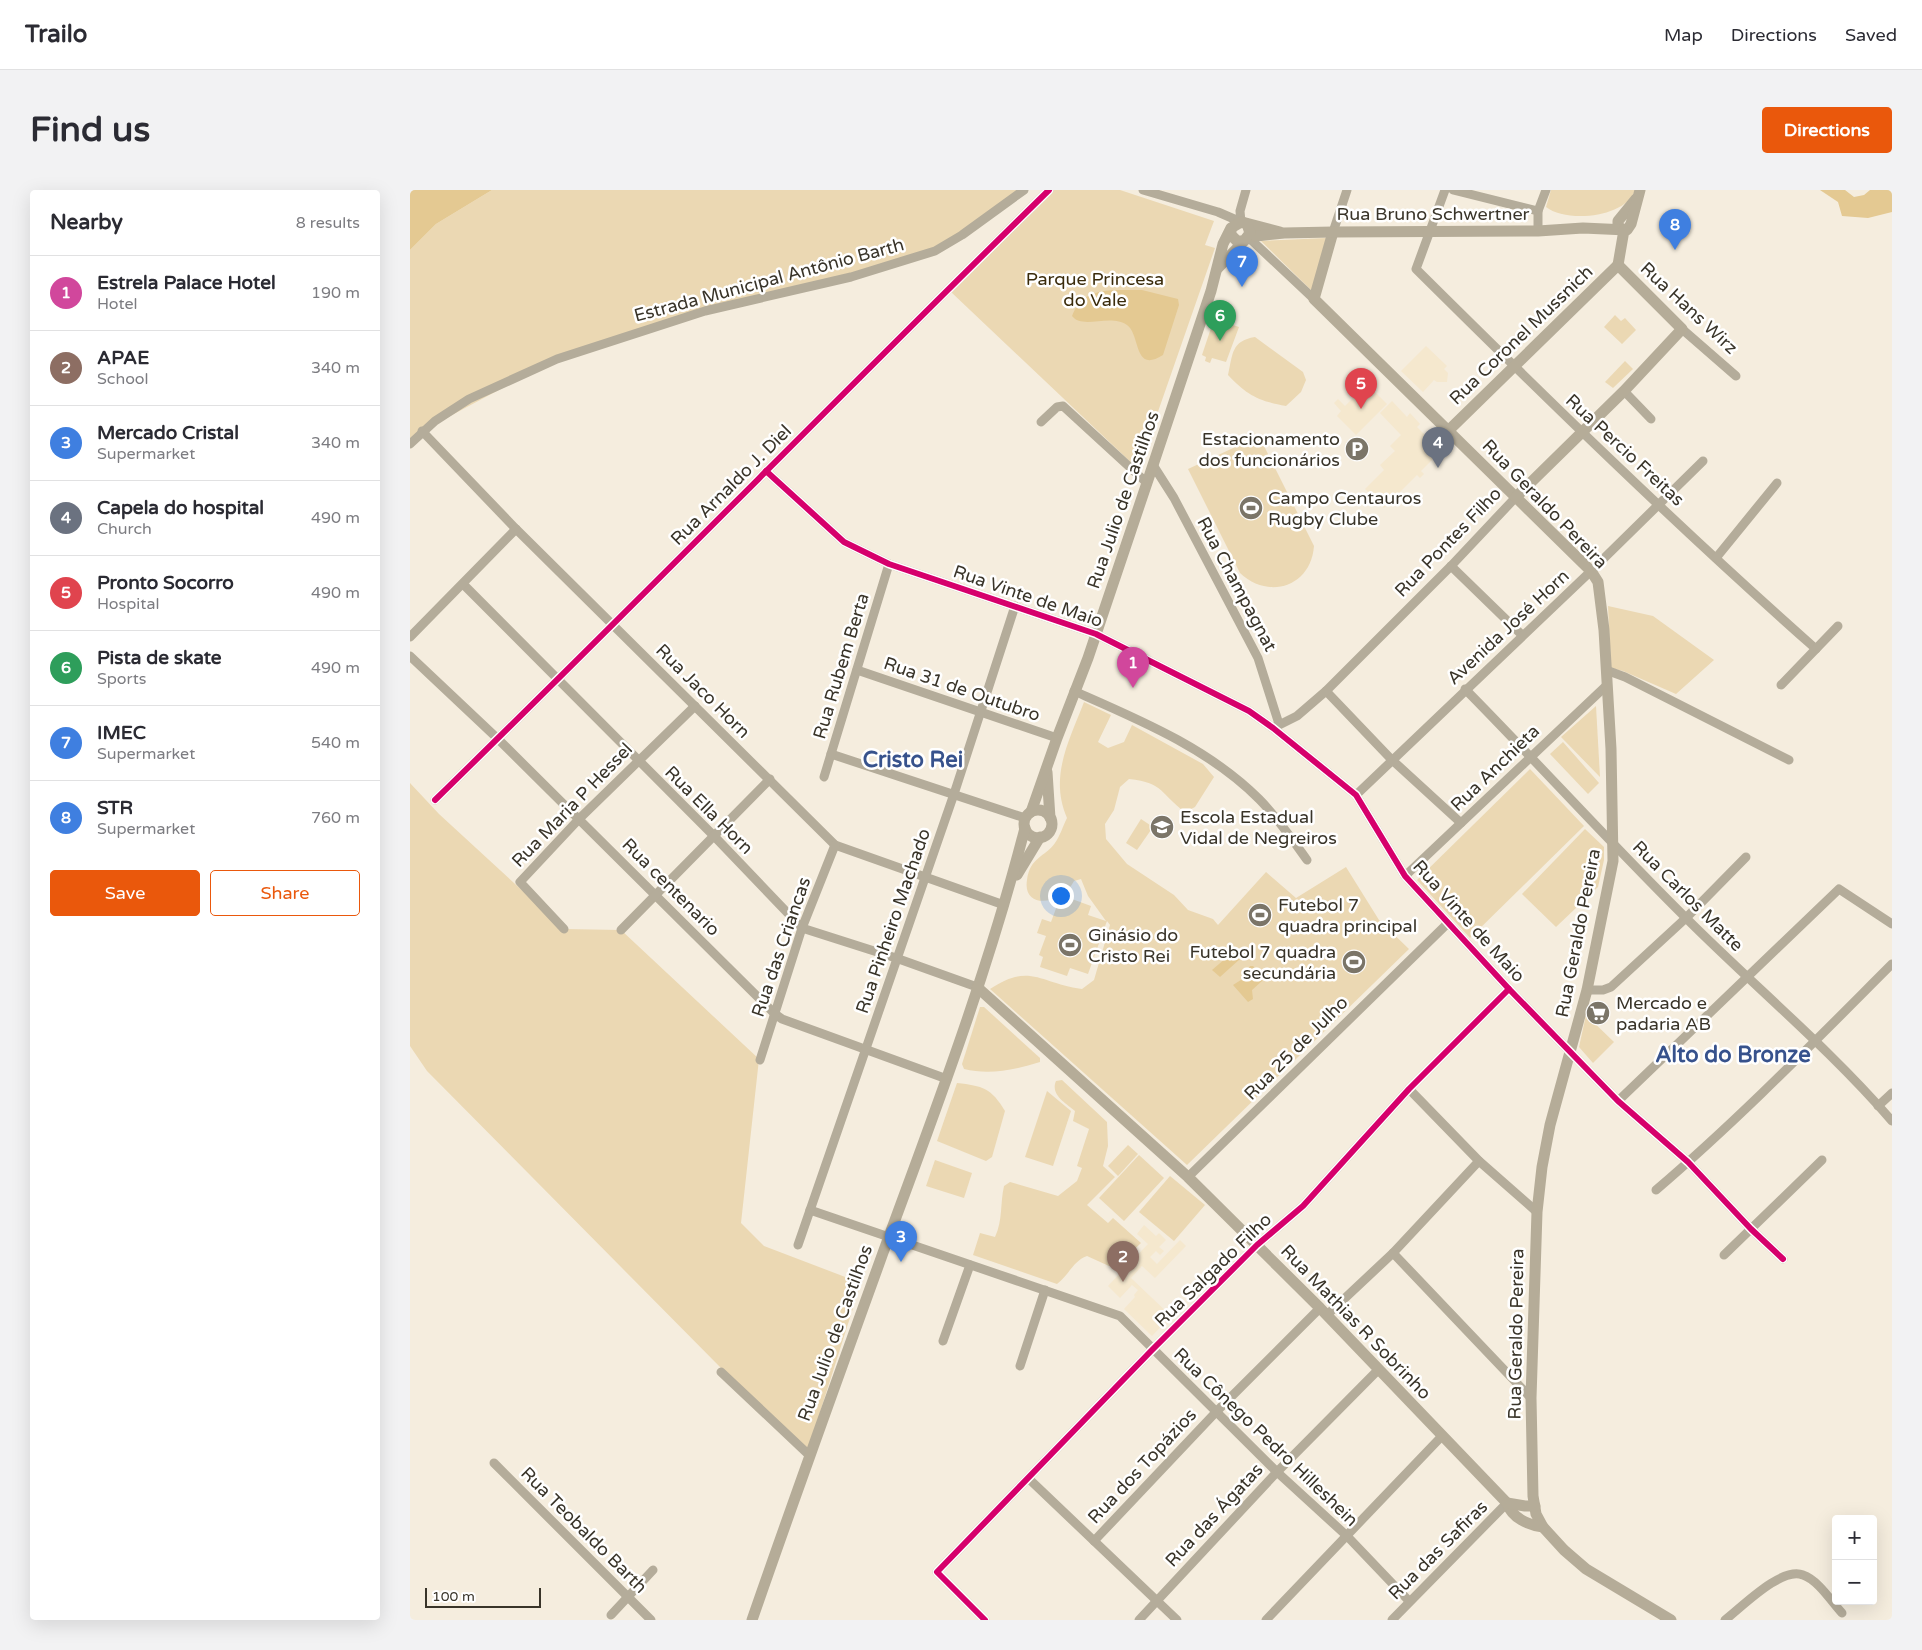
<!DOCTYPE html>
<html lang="en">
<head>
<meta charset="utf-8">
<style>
  :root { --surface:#fff; --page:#f2f2f3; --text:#2b2b33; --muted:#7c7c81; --line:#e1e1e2; --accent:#ea580c }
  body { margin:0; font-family:"Varela Round",sans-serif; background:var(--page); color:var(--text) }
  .controls { position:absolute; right:15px; bottom:15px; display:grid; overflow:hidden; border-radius:5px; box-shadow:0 5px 20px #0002 }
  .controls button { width:45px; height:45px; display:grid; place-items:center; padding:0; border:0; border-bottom:1px solid var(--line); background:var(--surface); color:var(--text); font:25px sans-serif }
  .scale { position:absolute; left:15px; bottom:12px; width:116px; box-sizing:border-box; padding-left:5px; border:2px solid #393429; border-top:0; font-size:14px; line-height:18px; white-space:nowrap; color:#393429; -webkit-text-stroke:4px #fff; paint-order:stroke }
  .you { position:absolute; left:650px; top:705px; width:18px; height:18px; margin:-12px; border:4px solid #fff; border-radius:50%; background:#1a73e8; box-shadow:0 0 0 8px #1a73e833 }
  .badge { display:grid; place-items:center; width:32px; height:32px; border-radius:50%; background:var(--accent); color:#fff; font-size:16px; font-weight:700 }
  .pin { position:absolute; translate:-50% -41px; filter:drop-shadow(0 1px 2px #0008) }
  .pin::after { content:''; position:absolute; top:26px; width:18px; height:15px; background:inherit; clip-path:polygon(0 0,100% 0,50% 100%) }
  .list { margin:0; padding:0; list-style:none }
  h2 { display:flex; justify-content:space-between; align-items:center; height:65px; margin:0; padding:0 20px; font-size:21px }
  h2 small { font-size:16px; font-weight:400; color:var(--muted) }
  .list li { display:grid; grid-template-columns:32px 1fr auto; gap:15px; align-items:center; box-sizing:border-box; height:75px; padding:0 20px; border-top:1px solid var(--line) }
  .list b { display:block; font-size:19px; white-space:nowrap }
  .list p { margin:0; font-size:16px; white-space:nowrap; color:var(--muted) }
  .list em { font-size:16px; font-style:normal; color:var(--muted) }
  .actions { display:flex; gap:10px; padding:15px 20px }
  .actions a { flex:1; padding:11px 0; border:1px solid var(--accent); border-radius:5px; text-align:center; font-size:18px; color:var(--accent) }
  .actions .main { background:var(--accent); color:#fff }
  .map { position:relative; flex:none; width:1482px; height:1430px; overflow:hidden; border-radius:5px }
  header { display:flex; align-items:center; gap:30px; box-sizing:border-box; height:70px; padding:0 25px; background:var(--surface); border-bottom:1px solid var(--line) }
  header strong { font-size:24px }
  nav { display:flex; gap:28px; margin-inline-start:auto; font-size:18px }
  .intro { display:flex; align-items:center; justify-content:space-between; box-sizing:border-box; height:120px; padding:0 30px }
  h1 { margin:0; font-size:35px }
  .button { padding:12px 22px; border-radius:5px; background:var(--accent); color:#fff; font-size:18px; font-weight:700 }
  main { display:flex; gap:30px; padding:0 30px }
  aside { flex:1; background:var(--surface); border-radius:5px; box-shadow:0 5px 20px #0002 }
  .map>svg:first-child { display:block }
  .built { fill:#f5e8ce }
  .green { fill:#ebd8b3 }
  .water { fill:#e4c992 }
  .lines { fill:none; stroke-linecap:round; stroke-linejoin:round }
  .minor { stroke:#b4ac9a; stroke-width:9 }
  .major { stroke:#b5ac98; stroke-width:11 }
  .cycleway-casing { stroke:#fff; stroke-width:9 }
  .cycleway { stroke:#d6006c; stroke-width:6 }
  .labels { text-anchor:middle; stroke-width:5; stroke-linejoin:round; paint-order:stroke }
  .street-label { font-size:18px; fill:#393429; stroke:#fff }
  .park-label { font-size:18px; fill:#3a2b0b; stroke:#fff }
  .poi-label { font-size:18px; fill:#393429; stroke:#fff; text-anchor:start }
  .district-label { font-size:22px; font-weight:bold; fill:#37528c; stroke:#fff }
</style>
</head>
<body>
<header>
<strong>Trailo</strong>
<nav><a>Map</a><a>Directions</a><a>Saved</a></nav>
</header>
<div class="intro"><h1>Find us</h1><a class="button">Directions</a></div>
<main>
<aside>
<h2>Nearby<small>8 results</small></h2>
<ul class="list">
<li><span class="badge" style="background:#d1479c">1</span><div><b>Estrela Palace Hotel</b><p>Hotel</p></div><em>190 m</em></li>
<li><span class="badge" style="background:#8d6e63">2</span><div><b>APAE</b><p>School</p></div><em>340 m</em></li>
<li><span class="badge" style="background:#3f7fe0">3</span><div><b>Mercado Cristal</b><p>Supermarket</p></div><em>340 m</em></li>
<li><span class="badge" style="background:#6b7280">4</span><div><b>Capela do hospital</b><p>Church</p></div><em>490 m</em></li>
<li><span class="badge" style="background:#e0444e">5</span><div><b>Pronto Socorro</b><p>Hospital</p></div><em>490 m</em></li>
<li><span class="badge" style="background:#2e9e5b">6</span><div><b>Pista de skate</b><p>Sports</p></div><em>490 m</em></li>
<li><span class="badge" style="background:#3f7fe0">7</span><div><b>IMEC</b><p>Supermarket</p></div><em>540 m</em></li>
<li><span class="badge" style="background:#3f7fe0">8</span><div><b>STR</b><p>Supermarket</p></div><em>760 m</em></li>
</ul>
<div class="actions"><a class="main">Save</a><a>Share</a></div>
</aside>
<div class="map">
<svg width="1482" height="1430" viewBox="0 0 1482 1430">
  <rect width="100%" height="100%" fill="#f5edde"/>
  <g class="built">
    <polygon points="1016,156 1037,176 1034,179 1038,183 1037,192 1027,192 1024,190 1013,202 991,181"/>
    <polygon points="957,194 977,214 946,245 927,226 931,221 924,213 928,209 935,216"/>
    <polygon points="982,211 997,227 1000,223 1010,234 1007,237 1031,261 1011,281 1014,284 1010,288 1007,285 974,318 955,299 974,280 970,275 985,261 980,256 991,245 970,223"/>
    <polygon points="734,1035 746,1046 749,1043 756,1050 749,1057 754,1061 750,1065 746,1061 740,1067 747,1074 770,1050 776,1056 745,1088 732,1076 721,1088 761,1126 742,1146 714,1119 725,1107 724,1105 728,1100 722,1095 710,1108 698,1096 738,1054 727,1044"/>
  </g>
  <g class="green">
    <polygon points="82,0 612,0 525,61 295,121 147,169 12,241 0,254 0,60 26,34"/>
    <polygon points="643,0 710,0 804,31 795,55 805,58 728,279 541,102"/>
    <path d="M1141 0H1225C1216 28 1156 33 1136 17Z"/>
    <polygon points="916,48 902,101 851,51"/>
    <polygon points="1205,125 1211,131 1215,128 1226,140 1212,154 1194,137"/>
    <polygon points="804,129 829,137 816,172 802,168 800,173 795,171 796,167 792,165"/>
    <path d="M845 147 893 182 896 190 891 202 876 216C848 211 837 205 818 185 823 164 821 151 845 147Z"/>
    <polygon points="1215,171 1223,179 1203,198 1195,192"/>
    <path d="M849 246 904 356C901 397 858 410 830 383L778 279Z"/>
    <polygon points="1198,416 1243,426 1304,470 1266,504 1213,481 1201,478"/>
    <path d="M674 512 701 525 688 552 698 558 714 552 722 535 793 574 804 587 785 617 775 622C750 604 755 593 719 589L710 597 704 620 695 634 696 649 717 674 764 705 778 720 803 729 808 735 856 682 886 708 936 677 969 730 999 759 777 975 580 799C620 772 631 794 672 799L684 790 700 735 697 731 678 784 660 778 657 786 630 777 633 767 629 765 636 746 627 743 632 729 641 732 648 713 652 714 653 710 660 712 662 709 681 716 678 725 696 731 678 706 671 689 664 691C652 715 612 720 617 690 620 667 635 667 645 653 650 646 653 636 657 628 639 587 659 551 674 512Z"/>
    <polygon points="1186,516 1190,587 1151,547"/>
    <polygon points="1153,552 1189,593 1178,604 1140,564"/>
    <polygon points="1120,579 1174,636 1060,748 1007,690"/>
    <polygon points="0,593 29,624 154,739 211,740 349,869 331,1033 354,1056 451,1093 398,1260 311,1178 17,881 0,856"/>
    <polygon points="731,629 743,637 727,660 716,653"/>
    <polygon points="1175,639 1194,657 1194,670 1188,697 1146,737 1112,704"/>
    <path d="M570 817H574L630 868V872C605 880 579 885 554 879L552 874Z"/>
    <polygon points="1176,825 1204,852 1183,873 1169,857"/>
    <path d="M652 890 697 932 698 956 693 976 705 987 677 1015 698 1033 703 1028 731 1053 707 1076H699L677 1066C663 1071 659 1085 647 1094L563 1065 570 1043 585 1047C593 1030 590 1013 594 996L600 992 648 1006 667 991 672 978 667 976 679 939 663 931 665 921C656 913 640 905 646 891Z"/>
    <path d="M547 893C573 896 581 898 595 921L582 967 576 971 527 951Z"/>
    <polygon points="637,901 661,921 643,976 615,967"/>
    <polygon points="718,955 728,964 708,986 698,976"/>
    <polygon points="729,965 754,988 714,1031 689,1008"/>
    <polygon points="525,970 562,983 554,1008 516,996"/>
    <polygon points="760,986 795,1015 764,1051 729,1022"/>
  </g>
  <g class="water">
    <polygon points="0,0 82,0 26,34 0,60"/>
    <polygon points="1410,0 1435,0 1444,7 1454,5 1460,0 1482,0 1482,22 1458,28 1432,26 1428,12"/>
    <path d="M703 100H732L768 109 769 115 753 165C723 184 731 145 717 135 700 123 673 140 662 126 670 106 682 102 703 100Z"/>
    <polygon points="823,762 830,769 810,787 802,780"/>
    <polygon points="840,776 843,776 853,786 852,791 842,800 843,809 838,812 823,795 834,788"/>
  </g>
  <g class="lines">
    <g class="minor">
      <polyline points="733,0 808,22 831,32 830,21 836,0"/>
      <path d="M1035 0 1006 79C1137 209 1268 337 1406 459"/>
      <polyline points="1043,0 1128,21"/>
      <polyline points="1128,41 1128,21 1136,0"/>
      <polyline points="923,42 937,0"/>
      <polyline points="838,47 904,109"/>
      <polyline points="1272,139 1326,186"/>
      <polyline points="1214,201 1241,229"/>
      <polyline points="631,232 647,217 653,216 737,293"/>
      <polyline points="12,241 106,339 425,655 594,715"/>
      <polyline points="0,254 25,231 59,209 147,169 295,121 441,87 525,61 552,45 614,0"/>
      <polyline points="743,275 764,308 848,468 869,534"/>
      <polyline points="356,281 434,352 479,374 686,444 839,521 863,538 946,605 995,686 1099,799 1208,911 1278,972 1341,1039 1373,1069"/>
      <polyline points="1306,368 1367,293"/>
      <polyline points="1041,376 1112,445"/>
      <polyline points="53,394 304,646 392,738 486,768 567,797"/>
      <polyline points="0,447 106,339"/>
      <polyline points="0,466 88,549 365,824 372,829 537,889"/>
      <polyline points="447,480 647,548"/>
      <polyline points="1196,480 1215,487 1379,570"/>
      <polyline points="1371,495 1428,436"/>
      <path d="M1055 499C1130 575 1201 654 1277 729 1345 797 1419 858 1482 931"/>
      <path d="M664 501C730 530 798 558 849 609 867 627 882 649 897 670"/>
      <polyline points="916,501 981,569 1051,633"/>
      <polyline points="863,538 887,526 916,501 1041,376 1106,307"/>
      <polyline points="421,564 615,628"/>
      <polyline points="414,587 479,374"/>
      <polyline points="946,605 1181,381 1293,271"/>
      <path d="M25 610C231 409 433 202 639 0"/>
      <polyline points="995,686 1197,495"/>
      <polyline points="154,739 110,692 169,629 285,516"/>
      <polyline points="211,740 360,589"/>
      <polyline points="1177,800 1193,800 1201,797 1276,728 1336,667"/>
      <polyline points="350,870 392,738 425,655"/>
      <polyline points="999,899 1069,971 1127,1022"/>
      <polyline points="1208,911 1429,699 1482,734"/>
      <polyline points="1468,916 1482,903"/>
      <polyline points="778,987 1038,733"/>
      <path d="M1246 1000C1329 929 1405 851 1482 774"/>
      <polyline points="400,1020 710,1126 867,1282 937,1346 999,1411"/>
      <polyline points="388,1055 544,604 605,416"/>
      <polyline points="983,1063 1121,1208"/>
      <polyline points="1314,1065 1412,970"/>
      <polyline points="917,1125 983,1063 1069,971"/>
      <polyline points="533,1151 560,1075"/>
      <polyline points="610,1176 635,1100"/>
      <polyline points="311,1182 399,1265"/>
      <polyline points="84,1273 241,1430"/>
      <polyline points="618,1288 767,1430"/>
      <polyline points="684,1351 807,1221 910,1118"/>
      <polyline points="201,1425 243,1380"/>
      <polyline points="575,1430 527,1382 742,1160 847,1055 893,1016 999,899 1099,799"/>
      <polyline points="729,1430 867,1282 968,1180"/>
      <polyline points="856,1430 1032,1246"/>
      <polyline points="982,1430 1097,1313"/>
      <path d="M1315 1430C1332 1417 1372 1376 1393 1385 1408 1390 1421 1411 1432 1423"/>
    </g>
    <g class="major">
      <polyline points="832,32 870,42"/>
      <polyline points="1212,39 1208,36 1208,31 1226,9"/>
      <polyline points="923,42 904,109 1181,381 1188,392 1194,440 1201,559 1203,671 1177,800 1140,935 1132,977 1127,1022 1121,1208 1123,1306 1126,1324 1133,1337 1154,1360 1176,1379 1261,1430"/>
      <polyline points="838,47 874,43 923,42 1128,41 1173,38 1217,40 1221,34 1230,0"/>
      <polyline points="1208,75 1214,40"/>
      <polyline points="808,78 837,48"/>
      <polyline points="1038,241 1208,75"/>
      <polyline points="1106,307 1214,201 1272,139 1208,75"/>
      <polyline points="637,582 640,628"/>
      <circle cx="628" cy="634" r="14"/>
      <polyline points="621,622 647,548 678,468 743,275 801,101 813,54 821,38 831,32 837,34 840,43 834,51 827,51 821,45 821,38"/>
      <polyline points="607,685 630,647"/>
      <path d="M567 797 778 987 910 1118 1097 1313C1102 1328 1118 1335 1133 1337"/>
      <polyline points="1097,1313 1115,1316 1125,1316"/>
      <path d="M342 1430C386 1303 432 1176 478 1049 528 914 579 778 615 638"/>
    </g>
    <g class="cycleway-casing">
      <g id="cycleway">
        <polyline points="356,281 434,352 479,374 686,444 839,521 863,538 946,605 995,686 1099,799 1208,911 1278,972 1341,1039 1373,1069"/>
        <path d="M25 610C231 409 433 202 639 0"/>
        <polyline points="575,1430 527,1382 742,1160 847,1055 893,1016 999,899 1099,799"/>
      </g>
    </g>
    <use href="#cycleway" class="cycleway"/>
  </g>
  <defs>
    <g id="parking-disc" transform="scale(1.25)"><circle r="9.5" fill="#7b7568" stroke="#fff"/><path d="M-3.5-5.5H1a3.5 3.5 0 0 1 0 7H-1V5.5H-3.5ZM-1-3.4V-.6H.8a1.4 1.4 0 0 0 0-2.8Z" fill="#fff"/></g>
    <g id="stadium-disc" transform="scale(1.25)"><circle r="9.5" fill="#7b7568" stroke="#fff"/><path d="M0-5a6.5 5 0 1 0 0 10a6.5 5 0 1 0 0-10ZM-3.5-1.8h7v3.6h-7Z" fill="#fff"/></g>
    <g id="school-disc" transform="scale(1.25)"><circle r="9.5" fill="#7b7568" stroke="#fff"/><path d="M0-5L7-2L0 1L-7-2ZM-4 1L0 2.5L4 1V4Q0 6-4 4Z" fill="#fff"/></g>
    <g id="supermarket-disc" transform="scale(1.25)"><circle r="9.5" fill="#7b7568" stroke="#fff"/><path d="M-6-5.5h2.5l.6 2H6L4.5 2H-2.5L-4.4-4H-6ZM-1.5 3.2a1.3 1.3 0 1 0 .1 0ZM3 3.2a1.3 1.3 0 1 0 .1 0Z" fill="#fff"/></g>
  </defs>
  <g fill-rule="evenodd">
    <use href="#parking-disc" x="947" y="259"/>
    <use href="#stadium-disc" x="841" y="318"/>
    <use href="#school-disc" x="752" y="637"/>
    <use href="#stadium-disc" x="850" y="725"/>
    <use href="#stadium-disc" x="660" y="755"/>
    <use href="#stadium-disc" x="944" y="772"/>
    <use href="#supermarket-disc" x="1188" y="823"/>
  </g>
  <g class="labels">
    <g class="street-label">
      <text x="1023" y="30">Rua Bruno Schwertner</text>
      <text transform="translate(359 90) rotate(-15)" y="6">Estrada Municipal Antônio Barth</text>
      <text transform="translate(1279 118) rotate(43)" y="6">Rua Hans Wirz</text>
      <text transform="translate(1111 145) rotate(-44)" y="6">Rua Coronel Mussnich</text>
      <text transform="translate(1215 260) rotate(43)" y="6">Rua Percio Freitas</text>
      <text transform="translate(321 295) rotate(-45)" y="6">Rua Arnaldo J. Diel</text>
      <text transform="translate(713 310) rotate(-71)" y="6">Rua Julio de Castilhos</text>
      <text transform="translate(1135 314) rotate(46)" y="6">Rua Geraldo Pereira</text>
      <text transform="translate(1038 352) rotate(-46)" y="6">Rua Pontes Filho</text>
      <text transform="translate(827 394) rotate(62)" y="6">Rua Champagnat</text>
      <text transform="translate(618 406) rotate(19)" y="6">Rua Vinte de Maio</text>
      <text transform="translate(1098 437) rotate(-43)" y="6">Avenida José Horn</text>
      <text transform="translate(431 476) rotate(-73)" y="6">Rua Rubem Berta</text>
      <text transform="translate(552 499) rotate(19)" y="6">Rua 31 de Outubro</text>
      <text transform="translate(293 501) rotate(45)" y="6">Rua Jaco Horn</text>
      <text transform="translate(1085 578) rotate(-44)" y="6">Rua Anchieta</text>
      <text transform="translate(162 615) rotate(-46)" y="6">Rua Maria P Hessel</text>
      <text transform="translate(299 620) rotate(45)" y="6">Rua Ella Horn</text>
      <text transform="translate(261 697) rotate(45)" y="6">Rua centenario</text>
      <text transform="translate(1278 706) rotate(45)" y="6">Rua Carlos Matte</text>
      <text transform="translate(483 731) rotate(-71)" y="6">Rua Pinheiro Machado</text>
      <text transform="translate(1059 731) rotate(48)" y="6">Rua Vinte de Maio</text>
      <text transform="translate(1168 743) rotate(-79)" y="6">Rua Geraldo Pereira</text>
      <text transform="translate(371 757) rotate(-71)" y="6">Rua das Criancas</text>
      <text transform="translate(886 858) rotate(-45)" y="6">Rua 25 de Julho</text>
      <text transform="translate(803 1080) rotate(-44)" y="6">Rua Salgado Filho</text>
      <text transform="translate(946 1132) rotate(46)" y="6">Rua Mathias R Sobrinho</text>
      <text transform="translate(425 1143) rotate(-70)" y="6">Rua Julio de Castilhos</text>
      <text transform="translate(1106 1144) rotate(-89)" y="6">Rua Geraldo Pereira</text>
      <text transform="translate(856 1247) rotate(44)" y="6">Rua Cônego Pedro Hilleshein</text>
      <text transform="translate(732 1276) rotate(-47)" y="6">Rua dos Topázios</text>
      <text transform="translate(804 1325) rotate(-47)" y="6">Rua das Ágatas</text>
      <text transform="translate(174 1340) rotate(45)" y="6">Rua Teobaldo Barth</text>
      <text transform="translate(1028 1360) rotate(-45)" y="6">Rua das Safiras</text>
    </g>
    <g class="park-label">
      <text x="685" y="95">Parque Princesa<tspan x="685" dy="21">do Vale</tspan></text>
    </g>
    <g class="poi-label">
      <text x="930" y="255" text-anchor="end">Estacionamento<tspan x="930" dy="21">dos funcionários</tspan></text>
      <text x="858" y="314">Campo Centauros<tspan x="858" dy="21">Rugby Clube</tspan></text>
      <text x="770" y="633">Escola Estadual<tspan x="770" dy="21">Vidal de Negreiros</tspan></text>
      <text x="868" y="721">Futebol 7<tspan x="868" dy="21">quadra principal</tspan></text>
      <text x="678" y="751">Ginásio do<tspan x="678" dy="21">Cristo Rei</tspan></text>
      <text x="926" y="768" text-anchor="end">Futebol 7 quadra<tspan x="926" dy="21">secundária</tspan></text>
      <text x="1206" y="819">Mercado e<tspan x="1206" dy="21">padaria AB</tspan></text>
    </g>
    <g class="district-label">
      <text x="503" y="577">Cristo Rei</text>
      <text x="1323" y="872">Alto do Bronze</text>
    </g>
  </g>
</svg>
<div class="controls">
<button>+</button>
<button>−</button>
</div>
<div class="scale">100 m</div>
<div class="you"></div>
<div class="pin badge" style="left:723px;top:498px;background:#d1479c">1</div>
<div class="pin badge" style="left:713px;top:1092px;background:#8d6e63">2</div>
<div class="pin badge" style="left:491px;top:1072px;background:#3f7fe0">3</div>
<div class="pin badge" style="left:1028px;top:278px;background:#6b7280">4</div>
<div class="pin badge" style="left:951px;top:219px;background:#e0444e">5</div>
<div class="pin badge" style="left:810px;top:151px;background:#2e9e5b">6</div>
<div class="pin badge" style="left:832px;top:97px;background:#3f7fe0">7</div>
<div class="pin badge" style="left:1265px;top:60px;background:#3f7fe0">8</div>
</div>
</main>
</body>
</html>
